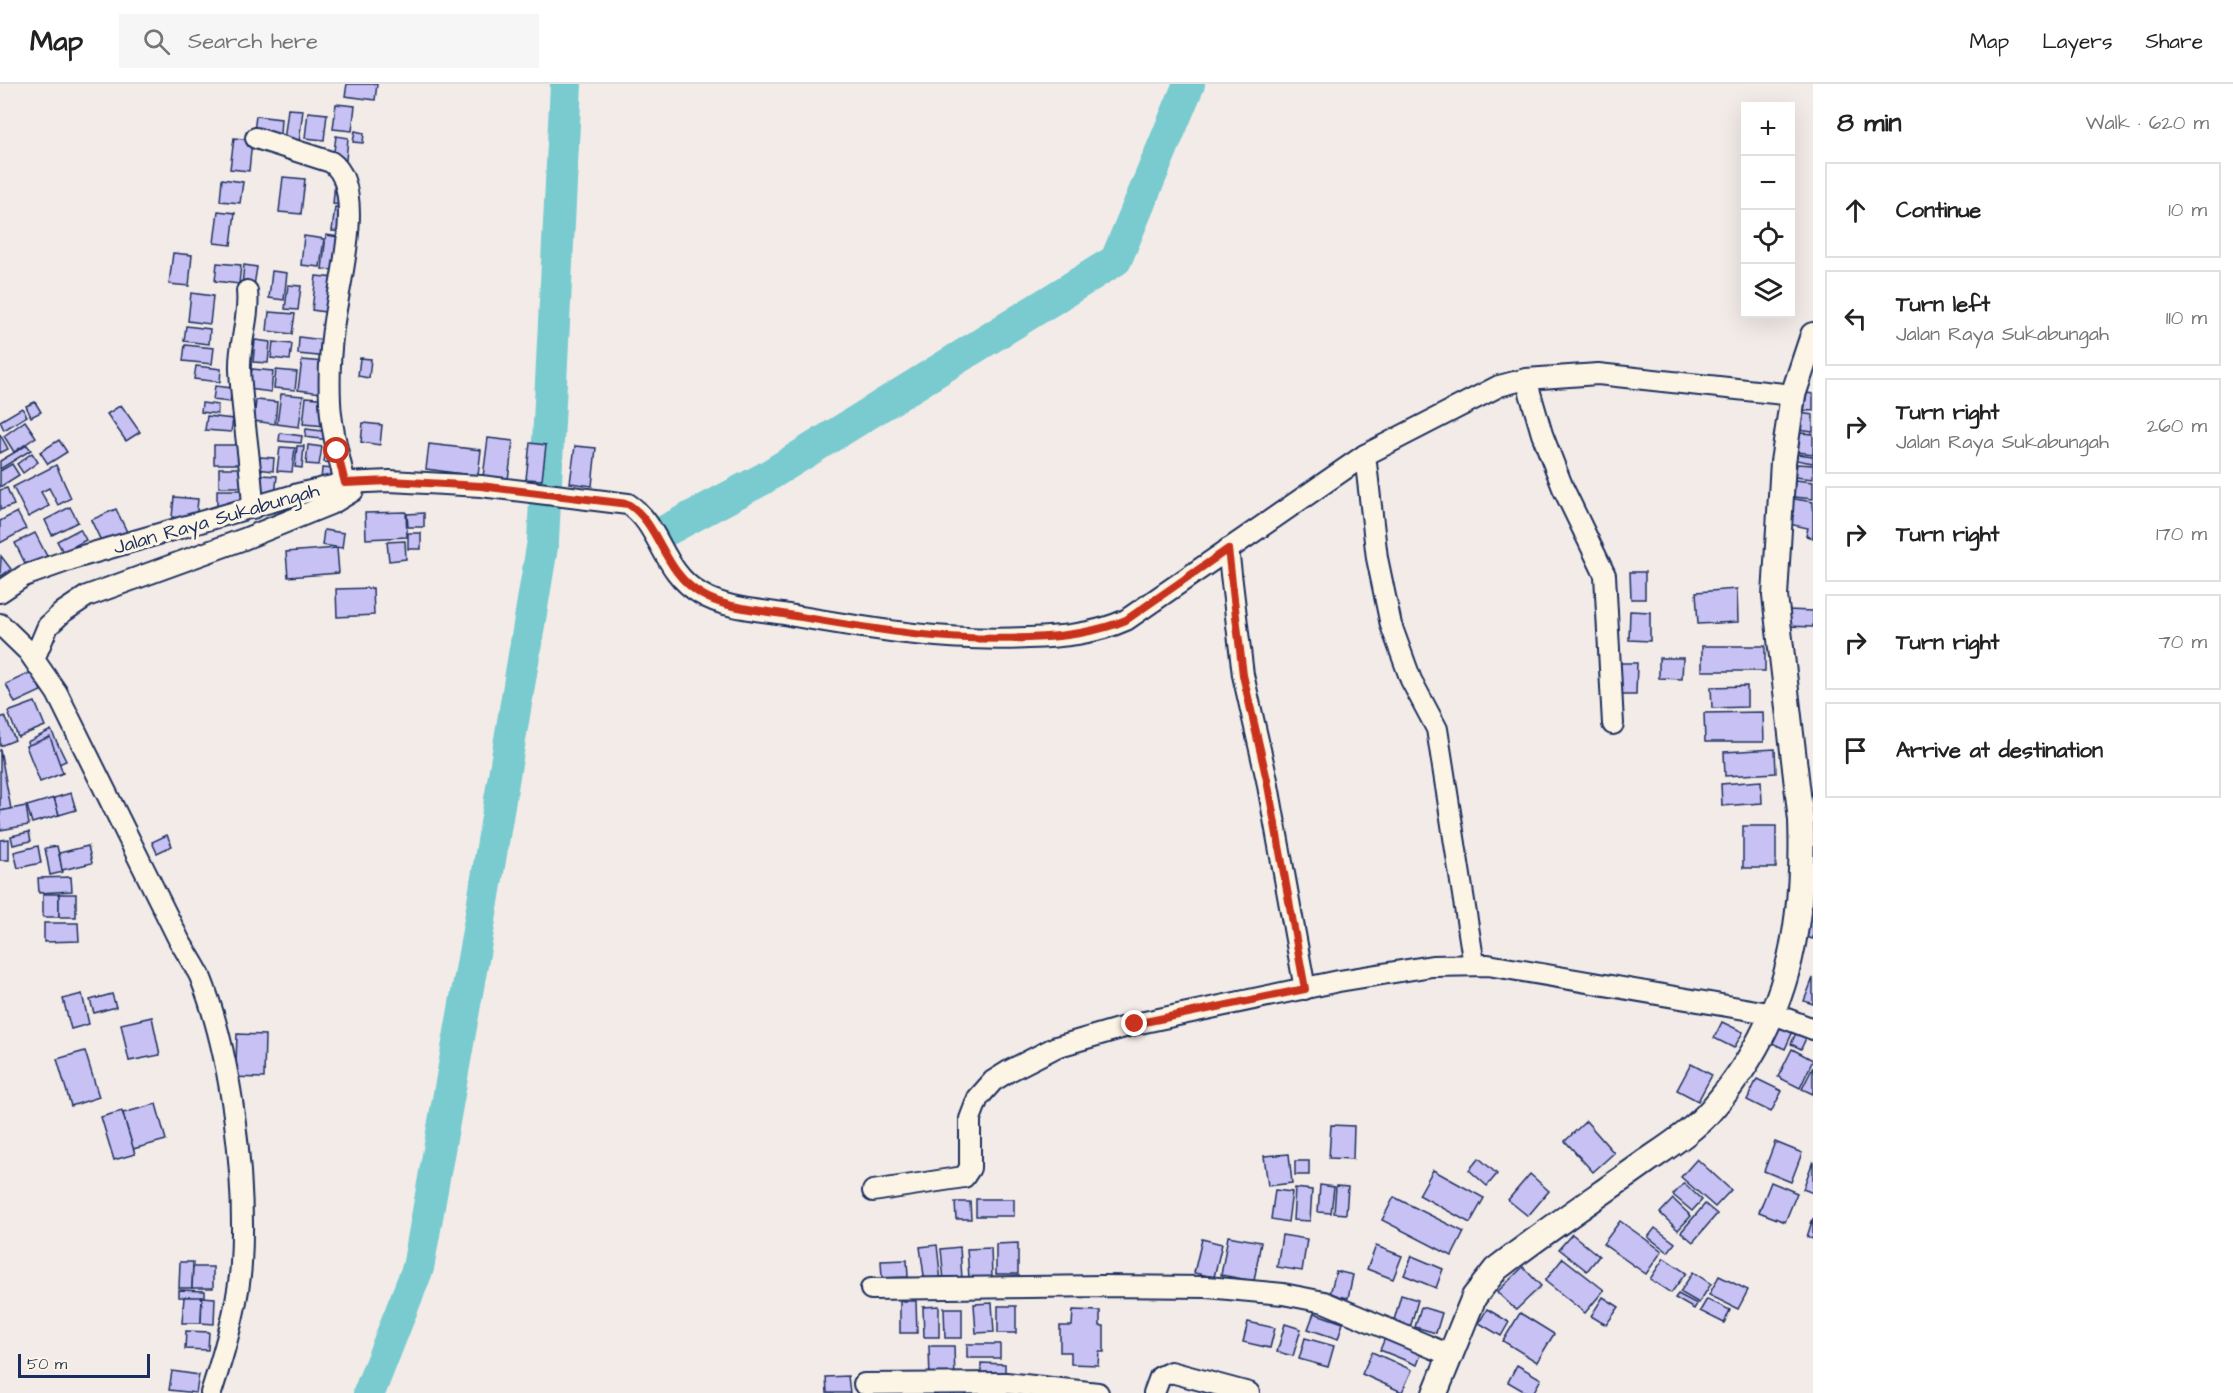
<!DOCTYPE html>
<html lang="en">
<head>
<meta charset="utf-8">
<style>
  :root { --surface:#fff; --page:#f6f6f6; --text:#222; --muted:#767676; --line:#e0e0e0 }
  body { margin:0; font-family:"Architects Daughter",sans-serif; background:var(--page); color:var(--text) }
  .controls { position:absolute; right:18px; top:18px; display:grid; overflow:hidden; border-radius:0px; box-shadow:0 6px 24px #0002 }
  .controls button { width:54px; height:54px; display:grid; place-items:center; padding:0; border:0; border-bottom:2px solid var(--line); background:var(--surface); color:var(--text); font:30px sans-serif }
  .scale { position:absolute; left:18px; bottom:15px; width:132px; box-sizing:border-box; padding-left:6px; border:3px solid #1b2f5e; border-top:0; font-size:16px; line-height:21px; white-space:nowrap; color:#1b2f5e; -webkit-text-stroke:4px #fcf5e5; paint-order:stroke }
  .stop { position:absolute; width:18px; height:18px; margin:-14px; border:4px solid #c8321e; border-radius:50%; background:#fff }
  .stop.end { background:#c8321e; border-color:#fff; box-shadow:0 2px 6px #0008 }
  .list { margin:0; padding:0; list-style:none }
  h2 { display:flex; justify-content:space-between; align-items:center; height:78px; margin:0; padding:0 24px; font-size:26px }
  h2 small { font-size:20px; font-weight:400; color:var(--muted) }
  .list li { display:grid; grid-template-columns:39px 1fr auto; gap:18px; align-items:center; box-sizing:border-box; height:96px; margin:0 12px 12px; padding:0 12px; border:2px solid var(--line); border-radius:0px }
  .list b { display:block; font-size:22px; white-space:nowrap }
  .list p { margin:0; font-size:20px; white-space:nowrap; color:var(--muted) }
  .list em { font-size:20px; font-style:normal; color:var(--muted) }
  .icon { flex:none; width:33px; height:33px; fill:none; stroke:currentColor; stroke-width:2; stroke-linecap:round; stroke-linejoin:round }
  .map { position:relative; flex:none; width:1813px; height:1309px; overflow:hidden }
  header { display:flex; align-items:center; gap:36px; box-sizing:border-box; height:84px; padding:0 30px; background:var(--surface); border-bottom:2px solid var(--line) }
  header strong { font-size:28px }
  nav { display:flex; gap:33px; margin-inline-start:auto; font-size:21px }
  .search { width:420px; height:54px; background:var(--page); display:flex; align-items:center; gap:15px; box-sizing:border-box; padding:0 21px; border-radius:0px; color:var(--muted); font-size:22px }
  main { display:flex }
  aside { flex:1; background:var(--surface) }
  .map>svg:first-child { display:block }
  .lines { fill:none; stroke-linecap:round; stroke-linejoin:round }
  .river { stroke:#79cbcf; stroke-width:32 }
  .building { fill:#c8c1f3; stroke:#1b2f5e; stroke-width:1.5 }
  .minor-casing { stroke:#1b2f5e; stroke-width:24 }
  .major-casing { stroke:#1b2f5e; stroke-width:28 }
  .minor { stroke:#fcf5e5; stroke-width:20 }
  .major { stroke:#fcf5e5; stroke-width:24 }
  .route { stroke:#c8321e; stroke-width:8 }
  .labels { text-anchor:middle; stroke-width:6; stroke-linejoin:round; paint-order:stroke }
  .street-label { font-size:20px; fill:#1b2f5e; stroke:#fcf5e5 }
</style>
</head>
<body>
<header>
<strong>Map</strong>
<div class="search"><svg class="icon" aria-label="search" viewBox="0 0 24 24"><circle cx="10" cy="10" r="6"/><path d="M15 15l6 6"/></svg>Search here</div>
<nav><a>Map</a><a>Layers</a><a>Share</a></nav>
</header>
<main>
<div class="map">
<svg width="1813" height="1309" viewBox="0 0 1813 1309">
  <rect width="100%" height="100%" fill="#f2ebe8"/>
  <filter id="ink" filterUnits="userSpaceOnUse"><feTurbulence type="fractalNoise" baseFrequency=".0167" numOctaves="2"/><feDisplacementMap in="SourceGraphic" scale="12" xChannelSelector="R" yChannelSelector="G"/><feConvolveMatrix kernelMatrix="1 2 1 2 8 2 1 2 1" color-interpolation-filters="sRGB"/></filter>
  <g filter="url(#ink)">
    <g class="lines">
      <g class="river">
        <polyline points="665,447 763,395 1116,176 1189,0"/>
        <polyline points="369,1309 418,1184 480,836 543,457 566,0"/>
      </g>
    </g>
    <g class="building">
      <polygon points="347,0 377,0 375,16 345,12"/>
      <polygon points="336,20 355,22 352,47 333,45"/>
      <polygon points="288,25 303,26 299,59 284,57"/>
      <polygon points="308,28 327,30 324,56 305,54"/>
      <polygon points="256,32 281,35 280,50 254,47"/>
      <polygon points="355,47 364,49 363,59 353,58"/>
      <polygon points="336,52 348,54 346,76 333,75"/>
      <polygon points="234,54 252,56 249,87 230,85"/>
      <polygon points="283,93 305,95 301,130 279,128"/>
      <polygon points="222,95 243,98 240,119 220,117"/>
      <polygon points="335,98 343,121 333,120"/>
      <polygon points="335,123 347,124 345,148 332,147"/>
      <polygon points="218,127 235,129 231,161 214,159"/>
      <polygon points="326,151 345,154 341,187 322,185"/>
      <polygon points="304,152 324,155 320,183 301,181"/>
      <polygon points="173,169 192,171 189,202 169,200"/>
      <polygon points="217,179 241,181 239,200 215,197"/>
      <polygon points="244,181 257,183 254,202 242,201"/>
      <polygon points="272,187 287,189 284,216 269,214"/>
      <polygon points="316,192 335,194 331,229 312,226"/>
      <polygon points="288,201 301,202 298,226 285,225"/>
      <polygon points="191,209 213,212 210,240 188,237"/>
      <polygon points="269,228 295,230 292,250 267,247"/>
      <polygon points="186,242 210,245 209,260 184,257"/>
      <polygon points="299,253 330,257 328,273 298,270"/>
      <polygon points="255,256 270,258 268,279 253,278"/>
      <polygon points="273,258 292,260 290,276 271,274"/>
      <polygon points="185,261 214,264 212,280 183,277"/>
      <polygon points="360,274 371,275 369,294 358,292"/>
      <polygon points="302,276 324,278 321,309 298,306"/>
      <polygon points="196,282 221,285 220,298 194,295"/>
      <polygon points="252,285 273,287 271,308 249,305"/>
      <polygon points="276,286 297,288 295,306 274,304"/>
      <polygon points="215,302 232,304 230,318 213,316"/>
      <polygon points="1807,309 1813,310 1813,327 1804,326"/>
      <polygon points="281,310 303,312 299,343 277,340"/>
      <polygon points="306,313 329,315 326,342 303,340"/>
      <polygon points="256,316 277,318 275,340 254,337"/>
      <polygon points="35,318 41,328 31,333 26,322"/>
      <polygon points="202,319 218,321 217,330 201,328"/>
      <polygon points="121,321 140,348 126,357 107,330"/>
      <polygon points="22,324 27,332 4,346 0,337"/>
      <polygon points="1800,329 1813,331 1813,348 1798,346"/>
      <polygon points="207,332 233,335 231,348 205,346"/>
      <polygon points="25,337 36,353 14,368 4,352"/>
      <polygon points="363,339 382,341 380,361 361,358"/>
      <polygon points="306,345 330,348 329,356 305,353"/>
      <polygon points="280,349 302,352 301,359 279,357"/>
      <polygon points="1800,349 1813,350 1813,370 1798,368"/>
      <polygon points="0,350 8,365 0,369"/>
      <polygon points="488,354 513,357 508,396 483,393"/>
      <polygon points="59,356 67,368 48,380 40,368"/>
      <polygon points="530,359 546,361 542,396 526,395"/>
      <polygon points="429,360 481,366 478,392 426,385"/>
      <polygon points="27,361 31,366 0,385 0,377"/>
      <rect x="214" y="361" width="31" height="19"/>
      <polygon points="308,361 322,363 319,381 306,380"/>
      <polygon points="326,361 335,362 333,379 324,378"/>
      <polygon points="297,362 304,362 302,384 295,383"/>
      <polygon points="575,362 596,364 592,402 570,399"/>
      <polygon points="280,363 295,364 292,388 277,387"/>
      <polygon points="32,369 38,378 23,389 17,380"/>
      <polygon points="1797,370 1813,372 1813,379 1796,376"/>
      <polygon points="260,373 274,374 273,387 258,385"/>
      <polygon points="12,380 19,391 0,403 0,387"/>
      <polygon points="1797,380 1813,381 1813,395 1795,393"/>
      <polygon points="56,381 71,414 58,421 49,404 41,408 49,422 28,433 13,403"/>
      <rect x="219" y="384" width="28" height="19"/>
      <polygon points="322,384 335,385 333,398 321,397"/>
      <polygon points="261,391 277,392 275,413 259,412"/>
      <polygon points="1795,396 1813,398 1813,415 1794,413"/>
      <polygon points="7,404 14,421 0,426 0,406"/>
      <rect x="217" y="406" width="33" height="18"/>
      <polygon points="174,413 198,415 196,436 172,433"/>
      <polygon points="1789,414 1813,418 1813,454 1806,452 1808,444 1784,439"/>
      <polygon points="70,423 78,438 52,451 45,436"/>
      <polygon points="116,425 128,450 103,461 91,436"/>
      <polygon points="17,428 26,445 0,459 0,437"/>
      <polygon points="406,428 407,453 366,455 365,429"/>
      <polygon points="424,429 424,443 408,443 407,430"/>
      <polygon points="80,445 86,456 63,468 57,457"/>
      <polygon points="324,446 344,449 342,464 322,461"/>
      <polygon points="35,449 50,478 30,489 15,459"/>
      <rect x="408" y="449" width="13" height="16"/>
      <polygon points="405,457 406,475 389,477 387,458"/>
      <polygon points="337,464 339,489 288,493 286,468"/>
      <polygon points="1,472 11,485 1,492 0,491"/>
      <polygon points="1630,488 1645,488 1645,515 1631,515"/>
      <polygon points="373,504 374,531 337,533 336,505"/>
      <polygon points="1737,505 1738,538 1698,540 1696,508"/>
      <polygon points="1786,526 1813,527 1813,543 1786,542"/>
      <polygon points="1630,527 1650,528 1650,557 1629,556"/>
      <rect x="1702" y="562" width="63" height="25"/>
      <polygon points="1659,574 1683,574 1682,595 1659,594"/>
      <polygon points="1618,579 1637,579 1636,611 1618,611"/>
      <polygon points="32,588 41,607 15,619 6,600"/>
      <polygon points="1747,602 1747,623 1712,624 1711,603"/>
      <polygon points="35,618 45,642 18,653 8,628"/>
      <polygon points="1763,628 1764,658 1705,658 1704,629"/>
      <polygon points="5,632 15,656 0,662 0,634"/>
      <polygon points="51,646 66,677 41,688 27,658"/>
      <polygon points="50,653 63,689 40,698 26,662"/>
      <polygon points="0,665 11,725 0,727"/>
      <polygon points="1775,665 1776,689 1725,692 1724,668"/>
      <polygon points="1761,697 1762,719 1722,722 1721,700"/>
      <polygon points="71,709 76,726 59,731 54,714"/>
      <polygon points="54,714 59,731 32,739 27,722"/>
      <polygon points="26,722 29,741 0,746 0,727"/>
      <rect x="1743" y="742" width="33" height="42"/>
      <polygon points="29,748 31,757 13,761 11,752"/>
      <polygon points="167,751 172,762 157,769 152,758"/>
      <polygon points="9,755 9,776 0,776 0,756"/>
      <polygon points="38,762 41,779 18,784 14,768"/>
      <polygon points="57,762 63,788 50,791 45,764"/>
      <polygon points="88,762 92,779 62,786 59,769"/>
      <polygon points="71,793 72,807 39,809 38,794"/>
      <rect x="43" y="810" width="16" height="23"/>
      <rect x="59" y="810" width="17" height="23"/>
      <polygon points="1811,819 1813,820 1813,855 1805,853"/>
      <polygon points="44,839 78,839 79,857 44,858"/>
      <polygon points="1813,894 1813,920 1804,917"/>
      <polygon points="82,910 89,940 71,945 63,915"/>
      <polygon points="112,910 116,923 94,929 90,916"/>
      <polygon points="152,933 160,971 129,977 121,940"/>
      <polygon points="1722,938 1743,948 1734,964 1714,954"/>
      <polygon points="1781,939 1794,945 1785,965 1772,959"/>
      <polygon points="1796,949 1806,954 1801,965 1791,960"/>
      <polygon points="237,950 265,951 264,994 230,993 231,978 236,979"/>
      <polygon points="1792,965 1813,976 1800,1004 1778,993"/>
      <polygon points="85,967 99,1013 71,1022 57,975"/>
      <polygon points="1691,980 1712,991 1698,1017 1677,1006"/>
      <polygon points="1813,983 1813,1010 1802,1005"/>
      <polygon points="1757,995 1782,1007 1771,1028 1747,1016"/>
      <polygon points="156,1020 166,1056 133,1065 123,1029"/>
      <polygon points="122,1027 135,1070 114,1076 101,1033"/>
      <polygon points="1586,1037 1614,1069 1593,1088 1565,1057"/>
      <polygon points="1331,1041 1354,1042 1353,1075 1329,1074"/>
      <polygon points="1775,1058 1802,1069 1791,1098 1764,1087"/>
      <polygon points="1289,1070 1292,1099 1268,1102 1264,1072"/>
      <polygon points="1479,1074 1497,1090 1487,1102 1469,1086"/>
      <polygon points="1697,1075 1731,1106 1715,1123 1681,1093"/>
      <rect x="1295" y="1077" width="14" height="14"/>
      <polygon points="1813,1077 1813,1109 1803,1105"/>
      <polygon points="1433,1086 1484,1114 1470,1139 1419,1111"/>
      <polygon points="1530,1090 1549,1107 1528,1132 1508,1116"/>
      <polygon points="1771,1098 1797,1109 1785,1138 1759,1128"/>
      <polygon points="1684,1099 1702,1116 1692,1127 1673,1111"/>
      <polygon points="1320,1101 1334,1103 1331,1129 1318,1128"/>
      <polygon points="1336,1102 1348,1103 1346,1130 1334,1129"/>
      <polygon points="1295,1104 1312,1106 1310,1137 1293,1136"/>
      <polygon points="1275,1106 1292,1108 1288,1138 1271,1135"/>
      <polygon points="1394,1113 1464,1148 1452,1172 1382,1136"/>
      <rect x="976" y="1115" width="38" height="17"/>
      <polygon points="1673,1115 1691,1132 1678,1146 1660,1129"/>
      <polygon points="955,1118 970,1118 971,1135 956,1135"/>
      <polygon points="1705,1120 1717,1130 1693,1158 1681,1148"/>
      <polygon points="1813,1134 1813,1155 1807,1153"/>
      <polygon points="1620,1137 1662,1167 1646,1190 1603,1160"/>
      <polygon points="1655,1144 1675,1159 1668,1168 1648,1153"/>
      <polygon points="1572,1150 1599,1172 1587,1187 1559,1165"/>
      <polygon points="1282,1151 1307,1155 1302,1187 1277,1183"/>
      <polygon points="1228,1152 1261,1158 1254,1197 1221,1191"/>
      <polygon points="1202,1155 1222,1160 1214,1193 1194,1189"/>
      <polygon points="1018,1159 1018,1190 996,1190 996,1160"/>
      <polygon points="937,1161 941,1198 925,1199 920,1163"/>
      <polygon points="1376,1162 1402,1172 1393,1195 1367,1185"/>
      <polygon points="960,1163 962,1195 944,1197 941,1165"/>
      <polygon points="991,1164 992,1193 969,1194 967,1165"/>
      <polygon points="1412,1172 1443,1185 1436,1204 1404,1191"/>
      <polygon points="1563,1174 1604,1206 1585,1229 1545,1197"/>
      <polygon points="1664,1174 1686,1189 1671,1209 1650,1195"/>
      <polygon points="907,1176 908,1193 882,1194 881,1177"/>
      <polygon points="180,1178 193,1178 192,1204 179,1204"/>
      <polygon points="193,1183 213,1183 213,1204 192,1204"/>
      <polygon points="1523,1183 1541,1202 1516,1226 1497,1208"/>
      <polygon points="1336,1187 1353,1191 1348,1214 1330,1210"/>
      <polygon points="1693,1188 1711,1200 1699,1219 1680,1208"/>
      <polygon points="1719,1192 1748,1206 1738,1225 1709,1211"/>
      <polygon points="179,1206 205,1207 205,1214 179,1213"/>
      <polygon points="1678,1210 1697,1220 1694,1225 1675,1214"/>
      <polygon points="1401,1211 1418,1216 1410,1244 1393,1240"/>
      <polygon points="184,1213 202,1213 201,1239 182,1239"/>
      <polygon points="202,1213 215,1214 214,1240 201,1239"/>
      <polygon points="1603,1213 1619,1223 1606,1241 1591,1232"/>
      <polygon points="1707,1215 1730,1226 1724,1239 1700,1227"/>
      <polygon points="900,1217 916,1217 917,1249 900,1249"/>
      <polygon points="992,1219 994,1248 976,1249 974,1220"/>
      <polygon points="939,1222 939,1253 924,1253 923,1223"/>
      <rect x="998" y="1222" width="18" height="27"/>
      <polygon points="1421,1223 1442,1229 1436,1249 1415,1243"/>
      <polygon points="944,1224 962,1224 962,1254 945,1254"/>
      <polygon points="1487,1225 1509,1238 1501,1252 1479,1239"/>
      <polygon points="1073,1226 1100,1227 1100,1242 1104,1242 1104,1268 1099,1268 1098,1281 1071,1280 1071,1268 1060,1268 1060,1242 1072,1242"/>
      <polygon points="1314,1229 1343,1239 1338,1255 1308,1245"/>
      <polygon points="1520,1229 1554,1250 1537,1278 1503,1257"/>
      <polygon points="1248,1238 1275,1244 1270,1264 1243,1258"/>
      <polygon points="1285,1240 1301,1245 1293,1272 1277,1268"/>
      <polygon points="186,1247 209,1248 208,1266 185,1265"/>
      <polygon points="1388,1247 1424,1263 1417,1281 1380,1266"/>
      <polygon points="1305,1254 1334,1262 1328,1283 1299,1275"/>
      <rect x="967" y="1260" width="33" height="14"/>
      <polygon points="929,1262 954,1262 955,1296 930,1297"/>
      <polygon points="1372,1268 1412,1286 1402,1308 1362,1290"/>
      <polygon points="981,1279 1005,1280 1005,1291 981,1290"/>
      <polygon points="1517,1281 1541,1295 1533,1309 1527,1309 1508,1298"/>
      <polygon points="172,1287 199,1291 196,1309 169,1306"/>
      <polygon points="848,1292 850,1309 827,1309 826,1293"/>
    </g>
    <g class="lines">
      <g class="minor-casing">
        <g id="minor">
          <path d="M256 54 331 78C368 104 337 205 333 245 330 268 329 295 330 318 331 345 339 373 345 399"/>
          <path d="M247 207C250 234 239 258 240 285 242 331 251 378 253 424"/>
          <polyline points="1526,295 1542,350 1563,404 1605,491 1613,640"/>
          <polyline points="1365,371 1377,474 1391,541 1411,596 1437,645 1474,881"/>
          <polyline points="1228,465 1243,591 1267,696 1305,905"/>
          <path d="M0 508 24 492 75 474 298 410 345 399 390 397 481 402 628 420C661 441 661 487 701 510 725 525 762 526 789 531 872 545 943 558 1028 554 1061 553 1095 550 1126 536L1365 371 1499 302 1526 295 1598 290 1793 311"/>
          <path d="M0 540 28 567 57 609 179 856C186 868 194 880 200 892 232 972 246 1094 241 1180 239 1219 223 1272 211 1309"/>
          <polyline points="34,575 48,542 63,528 87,512 244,455 333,419 353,407 354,398"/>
          <polyline points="873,1107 964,1093 970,1084 970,1035 978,1014 993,997 1009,987 1056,963 1135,940 1339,897 1432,882 1488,881 1774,930 1813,945"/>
          <polyline points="871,1205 1102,1202 1207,1203 1283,1210 1324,1218 1452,1272"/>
          <polyline points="864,1300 1006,1299 1098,1309"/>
          <polyline points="1154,1309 1160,1293 1171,1288 1249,1309"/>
        </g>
      </g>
      <g class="major-casing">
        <path id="major" d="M1435 1309 1474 1213 1496 1185C1544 1148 1595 1114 1644 1079 1667 1063 1694 1046 1712 1025 1787 939 1805 846 1801 736L1775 512 1783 378 1793 311 1813 251"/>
      </g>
      <use href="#minor" class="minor"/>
      <use href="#major" class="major"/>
    </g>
  </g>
  <g class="lines" filter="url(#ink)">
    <path class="route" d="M337 367 345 399 390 397 481 402 628 420C661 441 662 487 701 510 725 525 762 526 789 531 872 545 943 558 1028 554 1061 553 1095 549 1126 536L1228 465 1243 591 1267 696 1305 905 1135 940"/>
  </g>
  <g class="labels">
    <g class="street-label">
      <text transform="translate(216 434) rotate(-16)" y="7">Jalan Raya Sukabungah</text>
    </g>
  </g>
</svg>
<div class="controls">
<button>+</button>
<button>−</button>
<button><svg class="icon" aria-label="locate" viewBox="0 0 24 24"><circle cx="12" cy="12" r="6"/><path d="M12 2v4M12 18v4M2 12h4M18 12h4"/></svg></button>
<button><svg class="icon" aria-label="layers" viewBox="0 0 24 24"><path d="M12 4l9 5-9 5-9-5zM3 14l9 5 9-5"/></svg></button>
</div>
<div class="scale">50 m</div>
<div class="stop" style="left:337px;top:367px"></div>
<div class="stop end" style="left:1135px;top:940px"></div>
</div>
<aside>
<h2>8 min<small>Walk · 620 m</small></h2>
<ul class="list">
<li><svg class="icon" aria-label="ahead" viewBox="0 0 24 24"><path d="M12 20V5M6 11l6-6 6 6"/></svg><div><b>Continue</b></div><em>10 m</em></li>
<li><svg class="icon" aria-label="left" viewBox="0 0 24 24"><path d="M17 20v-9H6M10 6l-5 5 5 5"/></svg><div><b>Turn left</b><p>Jalan Raya Sukabungah</p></div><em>110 m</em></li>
<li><svg class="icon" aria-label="right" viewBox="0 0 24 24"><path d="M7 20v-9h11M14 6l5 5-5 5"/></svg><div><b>Turn right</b><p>Jalan Raya Sukabungah</p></div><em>260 m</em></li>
<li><svg class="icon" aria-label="right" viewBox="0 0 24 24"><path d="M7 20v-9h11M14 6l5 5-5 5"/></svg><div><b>Turn right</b></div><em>170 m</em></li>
<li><svg class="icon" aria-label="right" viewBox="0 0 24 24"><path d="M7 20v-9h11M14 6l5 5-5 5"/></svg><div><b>Turn right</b></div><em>70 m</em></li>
<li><svg class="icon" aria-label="arrive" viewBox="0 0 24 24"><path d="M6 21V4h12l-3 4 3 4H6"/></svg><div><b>Arrive at destination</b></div></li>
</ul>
</aside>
</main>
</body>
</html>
